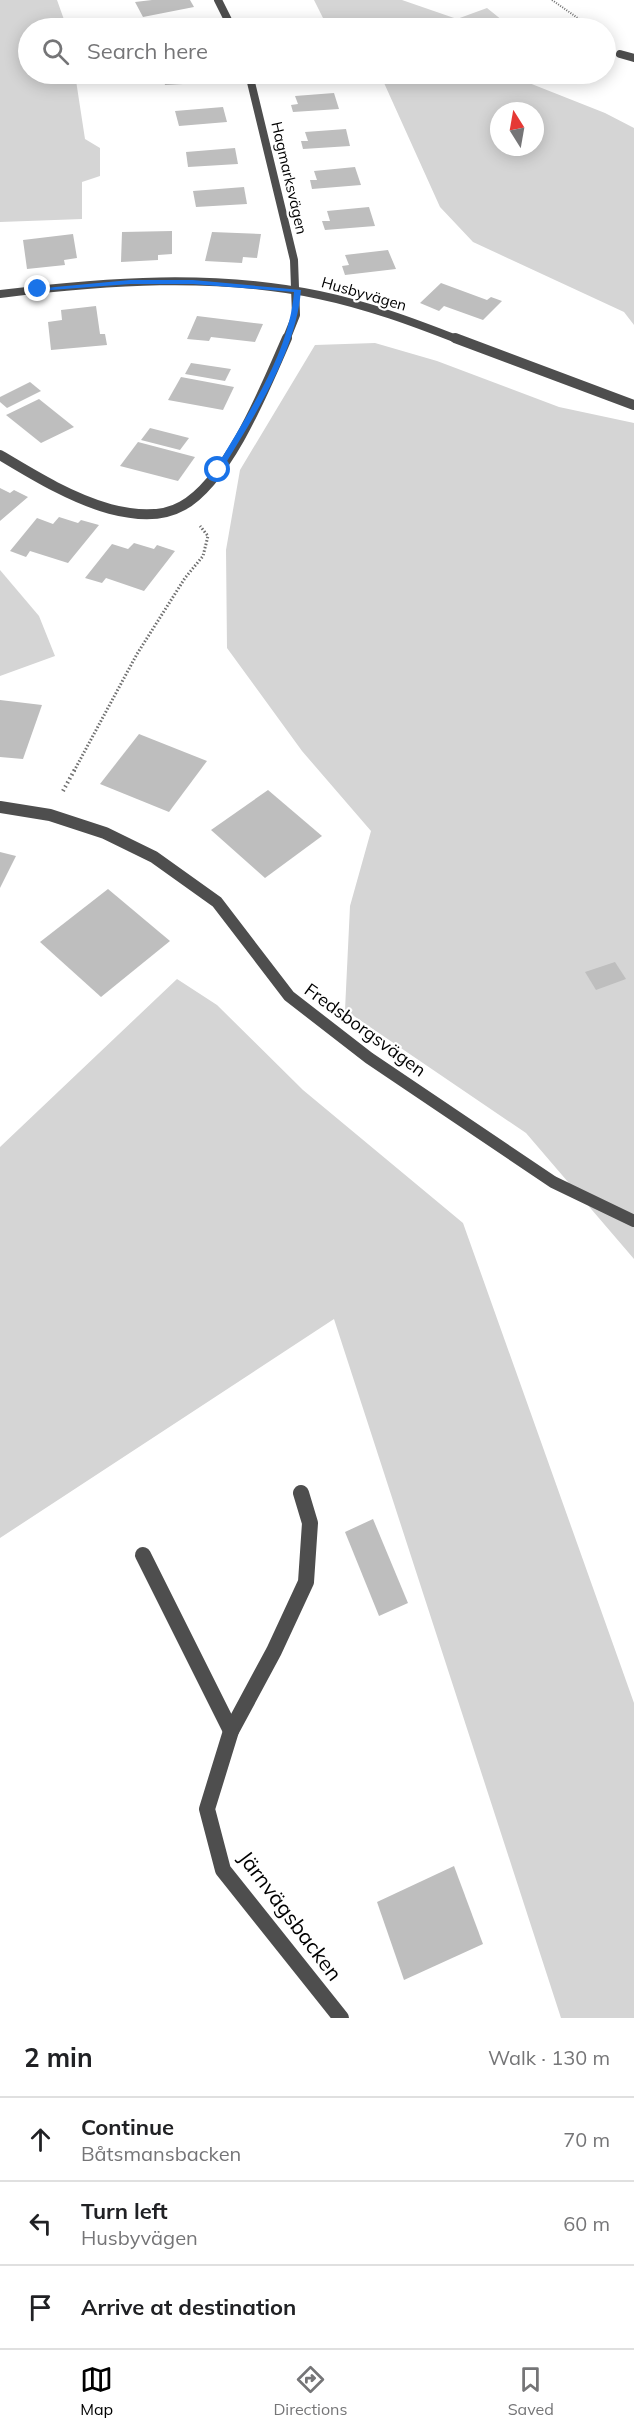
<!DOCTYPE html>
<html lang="en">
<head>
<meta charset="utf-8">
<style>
  :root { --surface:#fff; --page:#f2f2f2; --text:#202124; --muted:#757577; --line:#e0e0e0; --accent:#000 }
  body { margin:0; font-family:Mulish,sans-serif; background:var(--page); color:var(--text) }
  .compass { position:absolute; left:490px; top:102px; width:54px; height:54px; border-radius:50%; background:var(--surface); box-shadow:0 3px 15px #0003; rotate:349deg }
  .stop { position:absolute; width:18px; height:18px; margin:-14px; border:4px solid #1a73e8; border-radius:50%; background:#fff }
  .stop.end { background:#1a73e8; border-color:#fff; box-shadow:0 2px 6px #0008 }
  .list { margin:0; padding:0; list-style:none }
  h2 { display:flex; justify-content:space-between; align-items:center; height:78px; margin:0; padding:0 24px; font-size:26px }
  h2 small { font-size:20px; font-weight:400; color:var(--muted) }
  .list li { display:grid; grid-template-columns:39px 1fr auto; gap:18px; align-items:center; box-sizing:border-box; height:84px; padding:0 24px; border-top:2px solid var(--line) }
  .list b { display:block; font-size:22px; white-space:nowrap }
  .list p { margin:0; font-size:20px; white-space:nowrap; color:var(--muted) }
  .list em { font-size:20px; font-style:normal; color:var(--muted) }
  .icon { flex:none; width:33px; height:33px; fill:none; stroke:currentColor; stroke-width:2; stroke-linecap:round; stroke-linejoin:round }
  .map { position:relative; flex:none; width:634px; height:2018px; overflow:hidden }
  .search { position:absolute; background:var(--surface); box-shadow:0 3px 15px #0003; left:18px; right:18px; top:18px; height:66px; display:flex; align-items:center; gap:15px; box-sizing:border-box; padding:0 21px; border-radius:33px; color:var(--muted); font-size:22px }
  .sheet { height:330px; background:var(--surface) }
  nav { display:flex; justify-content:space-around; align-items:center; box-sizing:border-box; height:84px; border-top:2px solid var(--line); background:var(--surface); font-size:16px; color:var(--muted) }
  nav a { display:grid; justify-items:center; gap:3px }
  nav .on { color:var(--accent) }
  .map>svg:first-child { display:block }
  .green { fill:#d5d5d5; fill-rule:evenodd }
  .building { fill:#bebebe }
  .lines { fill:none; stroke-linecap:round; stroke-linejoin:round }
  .path-far2 { stroke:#707070; stroke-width:2; stroke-dasharray:1 1.5; stroke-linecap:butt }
  .path-far1 { stroke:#707070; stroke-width:3; stroke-dasharray:1.5 2; stroke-linecap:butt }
  .path { stroke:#707070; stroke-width:4; stroke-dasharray:1.5 3; stroke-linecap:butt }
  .service { stroke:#4e4e4e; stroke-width:16 }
  .minor-far2 { stroke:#4e4e4e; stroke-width:8 }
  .minor-far1 { stroke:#4e4e4e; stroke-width:10 }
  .minor { stroke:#4e4e4e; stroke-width:12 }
  .route { fill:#1a73e8 }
  .labels { text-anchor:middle; stroke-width:4.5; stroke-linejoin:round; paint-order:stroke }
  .far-street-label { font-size:15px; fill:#000; stroke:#fff }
  .street-label { font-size:18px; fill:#000; stroke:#fff }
  .near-street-label { font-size:21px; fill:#000; stroke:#fff }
</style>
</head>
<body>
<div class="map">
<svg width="634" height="2018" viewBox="0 0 634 2018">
  <rect width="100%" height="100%" fill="#fff"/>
  <g class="green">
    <polygon points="0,0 57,0 67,28 28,28 28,74 75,74 85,139 100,148 100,176 82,182 82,219 0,222"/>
    <polygon points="314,0 402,0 457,19 487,8 512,28 328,28"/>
    <path d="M380 74H521L519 79 605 113 634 128V325L624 312 473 242 440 207ZM499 111H535V147H499Z"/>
    <polygon points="375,343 437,361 559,407 634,423 634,1259 526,1133 345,1010 350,906 371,831 302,751 227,648 226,550 240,470 315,345"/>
    <polygon points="0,570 39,616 55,656 0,676"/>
    <polygon points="177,979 217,1005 303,1090 463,1223 634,1703 634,2018 561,2018 334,1319 0,1538 0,1147"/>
  </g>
  <g class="building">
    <polygon points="152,0 190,0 194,7 143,17 135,2"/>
    <polygon points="306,21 310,28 271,28 270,25"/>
    <polygon points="162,74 220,74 221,78 182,81 183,84 165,85"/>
    <polygon points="334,93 339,109 293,112 291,105 298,104 295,96"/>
    <polygon points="223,107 227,122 179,126 175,111"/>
    <polygon points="346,129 350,146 303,149 301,141 308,141 305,132"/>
    <polygon points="235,148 238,164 188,167 186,152"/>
    <polygon points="355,167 361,185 312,189 310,180 317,180 314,171"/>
    <polygon points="244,187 247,204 196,207 193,191"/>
    <polygon points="369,207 375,226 325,230 322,221 330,221 327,211"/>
    <polygon points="172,231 172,254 158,255 158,260 121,262 122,232"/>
    <polygon points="212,232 261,234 257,258 243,257 242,263 205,261"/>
    <polygon points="73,234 77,258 64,260 65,265 27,269 23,240"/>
    <polygon points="388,250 396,269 345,275 342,266 349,265 345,255"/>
    <polygon points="441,283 487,300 491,297 502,301 483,320 444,306 439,311 420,303"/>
    <polygon points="96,306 100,334 105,334 107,345 51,350 48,322 62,320 61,310"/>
    <polygon points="197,316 263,324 255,342 211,337 209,341 187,339"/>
    <polygon points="191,363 231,369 225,381 185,374"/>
    <polygon points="181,377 234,387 223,410 168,400"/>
    <polygon points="30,382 41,391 7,408 0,402 0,397"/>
    <polygon points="39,399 74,427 41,443 6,415"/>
    <polygon points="150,428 189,438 180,450 141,440"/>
    <polygon points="138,442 195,457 178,481 120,466"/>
    <polygon points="0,488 10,493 14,490 28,497 0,521"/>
    <polygon points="59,517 78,523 81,520 99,525 68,563 30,551 26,557 10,551 37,518 53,524"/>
    <polygon points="134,543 154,549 157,545 175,551 144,591 106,578 102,583 85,578 112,544 128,549"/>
    <polygon points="0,700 42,705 23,759 0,757"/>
    <polygon points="139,734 207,761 169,812 100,784"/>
    <polygon points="268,790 322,836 265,878 211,830"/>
    <polygon points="0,852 16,856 0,888"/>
    <polygon points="108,889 170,941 101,997 40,942"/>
    <polygon points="615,962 626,979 596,990 585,972"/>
    <polygon points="373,1519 408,1603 379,1616 345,1532"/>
    <polygon points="454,1866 483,1944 404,1980 377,1902"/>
  </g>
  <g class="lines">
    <polyline class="path-far2" points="552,0 592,28"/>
    <polyline class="path-far1" points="74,771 137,654 185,578 203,556 208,536 200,526"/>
    <polyline class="path" points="63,791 75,769"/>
    <g class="service">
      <polyline points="301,1493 310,1523 306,1582 274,1651 231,1731 207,1809 223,1870 341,2018"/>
      <polyline points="143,1555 231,1731"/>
    </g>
    <g class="minor-far2">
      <polyline points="218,0 232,28"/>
      <polyline points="620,54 634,58"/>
      <polyline points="249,74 294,260 296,315 286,340"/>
      <path d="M0 294C106 281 214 273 319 295 367 305 413 322 459 340"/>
    </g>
    <g class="minor-far1">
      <polyline points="455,338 634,405"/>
      <path d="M0 455C35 476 71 498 110 509 133 515 161 518 182 506 228 481 266 386 287 338"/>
    </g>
    <polyline class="minor" points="0,807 50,815 105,833 154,857 217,902 289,996 369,1058 553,1182 634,1221"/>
  </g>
  <path class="route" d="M130 280H193L301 290C296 353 253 418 221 471L215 470C246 415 289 356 294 292L193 284H130L38 291 34 289Z"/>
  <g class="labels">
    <g class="far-street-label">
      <text transform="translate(289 178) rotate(77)" y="5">Hagmarksvägen</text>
      <text transform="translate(364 294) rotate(16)" y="5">Husbyvägen</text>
    </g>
    <g class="street-label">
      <text transform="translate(365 1030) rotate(36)" y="6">Fredsborgsvägen</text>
    </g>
    <g class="near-street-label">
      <text transform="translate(290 1916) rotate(53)" y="7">Järnvägsbacken</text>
    </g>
  </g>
</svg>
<svg class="compass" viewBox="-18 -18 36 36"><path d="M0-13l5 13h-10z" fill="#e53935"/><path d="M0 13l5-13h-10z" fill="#757577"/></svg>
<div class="stop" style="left:218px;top:470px"></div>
<div class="stop end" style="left:38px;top:289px"></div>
<div class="search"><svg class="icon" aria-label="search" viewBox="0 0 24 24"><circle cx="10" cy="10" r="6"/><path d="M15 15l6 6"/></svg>Search here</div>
</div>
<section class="sheet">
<h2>2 min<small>Walk · 130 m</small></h2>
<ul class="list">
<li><svg class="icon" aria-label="ahead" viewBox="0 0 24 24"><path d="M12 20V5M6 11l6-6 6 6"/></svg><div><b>Continue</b><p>Båtsmansbacken</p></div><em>70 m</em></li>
<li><svg class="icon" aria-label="left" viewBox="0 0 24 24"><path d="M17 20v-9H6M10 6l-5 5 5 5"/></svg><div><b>Turn left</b><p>Husbyvägen</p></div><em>60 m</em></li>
<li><svg class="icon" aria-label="arrive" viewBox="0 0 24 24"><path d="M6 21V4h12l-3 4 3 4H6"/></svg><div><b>Arrive at destination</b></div></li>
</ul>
</section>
<nav>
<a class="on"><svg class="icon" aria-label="map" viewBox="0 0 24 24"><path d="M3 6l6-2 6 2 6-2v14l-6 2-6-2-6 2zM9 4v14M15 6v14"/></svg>Map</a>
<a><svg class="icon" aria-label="directions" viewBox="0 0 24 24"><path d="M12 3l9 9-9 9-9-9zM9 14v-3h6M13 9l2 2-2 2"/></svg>Directions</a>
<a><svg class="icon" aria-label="saved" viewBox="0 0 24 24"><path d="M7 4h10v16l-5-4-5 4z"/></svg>Saved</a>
</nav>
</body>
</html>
